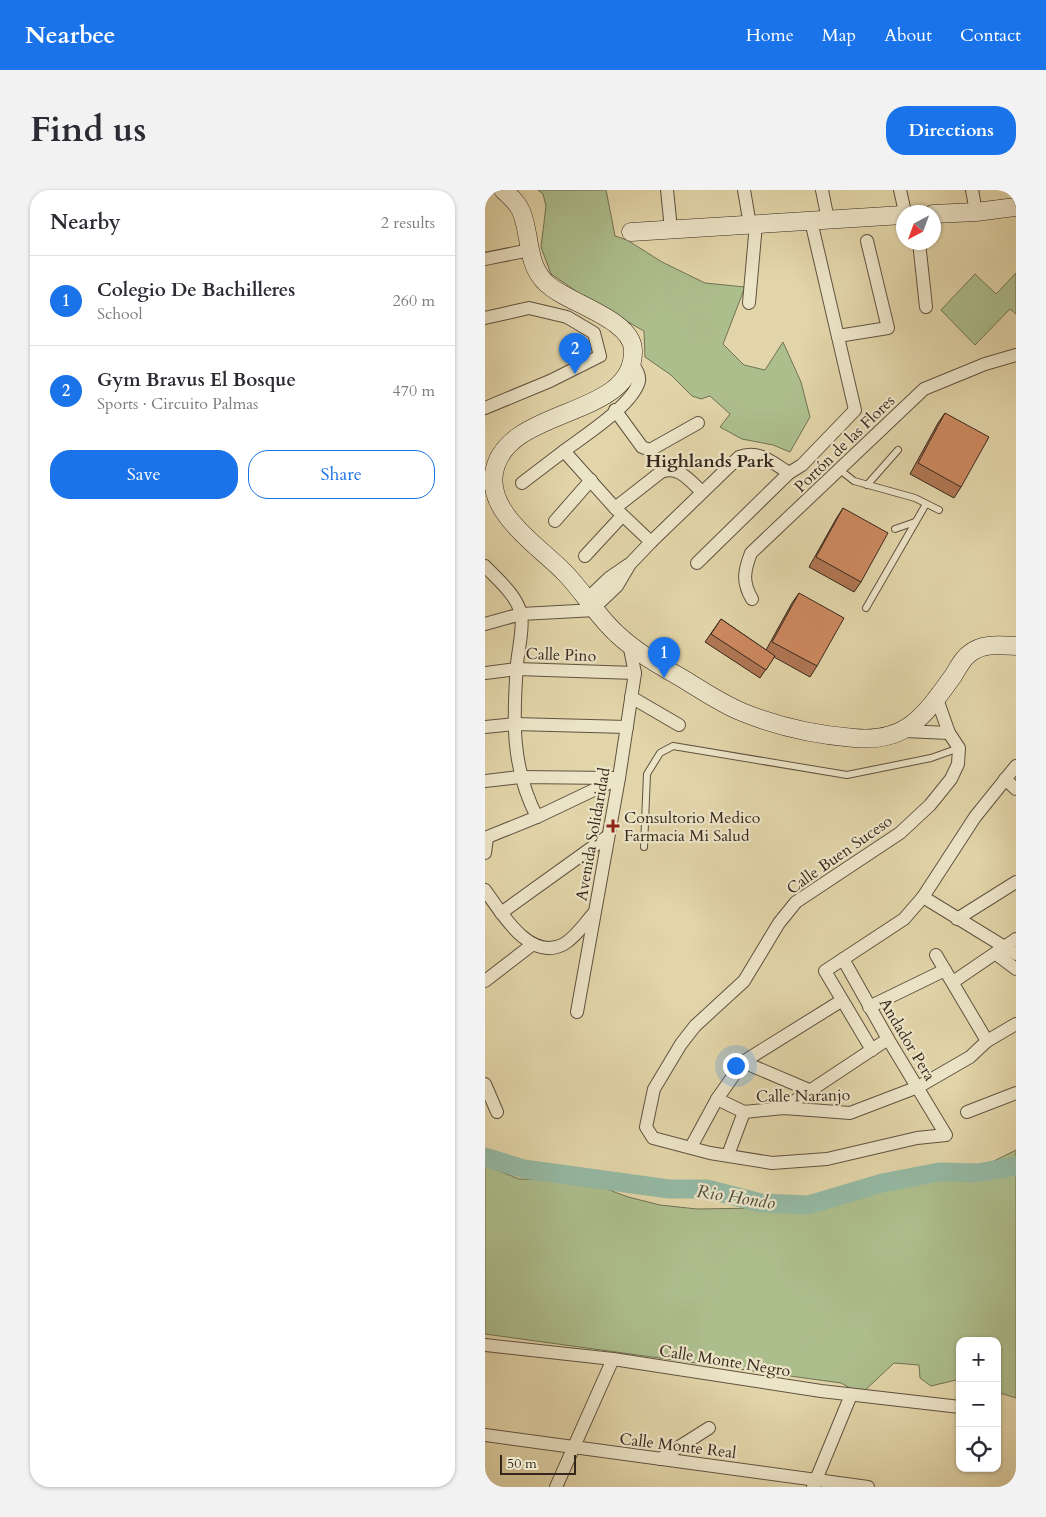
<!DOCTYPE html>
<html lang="en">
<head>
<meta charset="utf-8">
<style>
  :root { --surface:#fff; --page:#f2f2f3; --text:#2b2b33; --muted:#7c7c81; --line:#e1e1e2; --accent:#1a73e8 }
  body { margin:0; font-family:Cardo,serif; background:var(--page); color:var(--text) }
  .controls { position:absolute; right:15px; bottom:15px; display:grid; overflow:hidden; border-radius:10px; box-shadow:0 1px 4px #0004 }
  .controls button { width:45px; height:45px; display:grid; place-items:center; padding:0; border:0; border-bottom:1px solid var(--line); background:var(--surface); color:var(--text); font:25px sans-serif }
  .compass { position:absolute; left:411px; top:15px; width:45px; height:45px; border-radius:50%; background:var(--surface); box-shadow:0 1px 4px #0004; rotate:221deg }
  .scale { position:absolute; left:15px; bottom:12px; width:76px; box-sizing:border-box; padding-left:5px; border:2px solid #35261d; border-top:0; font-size:14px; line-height:18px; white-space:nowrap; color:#35261d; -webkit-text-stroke:4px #ece4c7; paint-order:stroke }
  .you { position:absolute; left:250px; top:875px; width:18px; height:18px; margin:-12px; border:4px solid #fff; border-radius:50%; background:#1a73e8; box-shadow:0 0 0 8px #1a73e833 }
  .badge { display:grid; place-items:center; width:32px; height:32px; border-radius:50%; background:var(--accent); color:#fff; font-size:16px; font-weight:700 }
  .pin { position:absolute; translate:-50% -41px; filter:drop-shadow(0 1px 2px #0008) }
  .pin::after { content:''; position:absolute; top:26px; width:18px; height:15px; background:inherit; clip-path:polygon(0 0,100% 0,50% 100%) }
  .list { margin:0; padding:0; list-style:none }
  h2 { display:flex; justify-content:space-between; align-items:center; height:65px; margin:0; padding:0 20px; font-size:21px }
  h2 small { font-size:16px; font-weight:400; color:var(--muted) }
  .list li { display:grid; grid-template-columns:32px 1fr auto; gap:15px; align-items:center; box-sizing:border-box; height:90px; padding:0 20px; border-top:1px solid var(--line) }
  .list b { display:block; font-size:19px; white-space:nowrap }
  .list p { margin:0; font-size:16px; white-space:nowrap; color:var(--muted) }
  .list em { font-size:16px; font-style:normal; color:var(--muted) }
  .actions { display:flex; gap:10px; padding:15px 20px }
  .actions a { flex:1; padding:11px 0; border:1px solid var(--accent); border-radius:20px; text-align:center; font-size:18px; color:var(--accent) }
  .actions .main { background:var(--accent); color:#fff }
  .icon { flex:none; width:28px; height:28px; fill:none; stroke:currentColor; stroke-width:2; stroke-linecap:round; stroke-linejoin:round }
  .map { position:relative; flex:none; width:531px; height:1297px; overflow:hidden; border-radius:20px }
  header { display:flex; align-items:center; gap:30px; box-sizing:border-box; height:70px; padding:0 25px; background:var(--accent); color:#fff }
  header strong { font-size:24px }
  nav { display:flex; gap:28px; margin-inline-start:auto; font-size:18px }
  .intro { display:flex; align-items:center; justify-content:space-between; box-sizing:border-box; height:120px; padding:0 30px }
  h1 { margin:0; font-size:35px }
  .button { padding:12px 22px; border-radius:20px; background:var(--accent); color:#fff; font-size:18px; font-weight:700 }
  main { display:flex; gap:30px; padding:0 30px }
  aside { flex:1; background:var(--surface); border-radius:20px; box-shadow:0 1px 4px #0004 }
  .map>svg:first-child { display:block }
  .green { fill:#adbe8d; stroke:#717255 }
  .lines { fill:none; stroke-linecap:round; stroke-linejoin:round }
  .river { stroke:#95b9a4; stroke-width:19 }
  .lane-casing { stroke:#605240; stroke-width:8 }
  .street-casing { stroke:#605240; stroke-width:14 }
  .secondary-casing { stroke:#35261d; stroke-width:19 }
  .lane { stroke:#ece4c7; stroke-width:6 }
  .street { stroke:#ece4c7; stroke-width:12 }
  .secondary { stroke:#ece4c7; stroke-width:18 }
  .wall { fill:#b07653; stroke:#35261d }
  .building { fill:#cd8960; stroke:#35261d }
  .poi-dot { fill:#8f2418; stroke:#ece4c7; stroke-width:2 }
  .labels { text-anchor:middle; stroke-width:4.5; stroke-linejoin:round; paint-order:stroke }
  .street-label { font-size:16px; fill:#35261d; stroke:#ece4c7 }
  .poi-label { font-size:16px; fill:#35261d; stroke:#ece4c7; text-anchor:start }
  .neighbourhood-label { font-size:18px; font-weight:bold; fill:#35261d; stroke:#ece4c7 }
  .water-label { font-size:18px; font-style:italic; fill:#4d4b3f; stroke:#ece4c7 }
</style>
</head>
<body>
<header>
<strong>Nearbee</strong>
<nav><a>Home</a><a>Map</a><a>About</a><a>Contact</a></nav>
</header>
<div class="intro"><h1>Find us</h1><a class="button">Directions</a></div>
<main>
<aside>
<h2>Nearby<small>2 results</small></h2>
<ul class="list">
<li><span class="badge">1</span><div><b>Colegio De Bachilleres</b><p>School</p></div><em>260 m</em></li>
<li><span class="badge">2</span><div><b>Gym Bravus El Bosque</b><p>Sports · Circuito Palmas</p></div><em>470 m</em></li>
</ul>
<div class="actions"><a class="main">Save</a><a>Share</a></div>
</aside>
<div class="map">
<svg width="531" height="1297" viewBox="0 0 531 1297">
  <rect width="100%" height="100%" fill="#e2d5a9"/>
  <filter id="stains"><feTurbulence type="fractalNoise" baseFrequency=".004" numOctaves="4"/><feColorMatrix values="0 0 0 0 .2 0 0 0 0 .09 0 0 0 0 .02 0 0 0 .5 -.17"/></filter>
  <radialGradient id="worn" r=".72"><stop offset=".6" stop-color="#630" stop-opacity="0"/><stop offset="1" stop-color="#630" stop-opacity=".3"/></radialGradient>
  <g class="green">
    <polygon points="53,0 121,0 130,46 142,50 177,72 220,93 260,97 238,154 259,175 280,180 298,152 316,192 325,227 305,262 288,255 257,249 235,237 245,224 225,206 216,209 207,206 186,185 160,167 159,141 104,110 66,84 56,57 61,16 58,4"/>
    <polygon points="531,83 531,124 525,119 490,155 456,120 490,84 511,104"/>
    <polygon points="531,960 531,1208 512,1202 512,1151 475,1151 475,1191 471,1190 446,1196 435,1188 434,1175 409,1173 376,1204 356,1193 0,1144 0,975 34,989 100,991 143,1007 175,1015 212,1019 337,1017 365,1008 499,976"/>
  </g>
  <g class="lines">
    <polyline class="river" points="0,967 39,979 184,999 222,999 276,1013 323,1015 397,993 454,982 492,983 531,976"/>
    <g class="lane-casing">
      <g id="lane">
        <polyline points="355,280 369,291 430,308 454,320"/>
        <polyline points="382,295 413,260"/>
        <polyline points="410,339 430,332"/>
        <polyline points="381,418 441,314"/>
        <polyline points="159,657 162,584 175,563 188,556 362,585 446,568 474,558"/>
      </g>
    </g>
    <g class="street-casing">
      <g id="street">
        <polyline points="182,0 186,39"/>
        <polyline points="259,0 265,35"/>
        <polyline points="337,0 343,30"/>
        <polyline points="415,0 420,22"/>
        <polyline points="487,0 491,22"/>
        <polyline points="434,52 441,117"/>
        <polyline points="0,69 45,60"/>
        <polyline points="264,113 271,34"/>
        <polyline points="0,128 44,118 82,127 109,143 115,166 65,191 0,218"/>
        <polyline points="353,146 403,138 382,51"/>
        <path d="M147 173C150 178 155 184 154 191 148 215 99 246 79 261L130 318 176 282C194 275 205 291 217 302"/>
        <polyline points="130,220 157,257 165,260 213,233"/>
        <polyline points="37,293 79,261"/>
        <polyline points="131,319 166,352"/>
        <polyline points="70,331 106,290"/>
        <polyline points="100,366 137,326"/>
        <polyline points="212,373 304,283"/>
        <path d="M0 376C12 389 33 406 36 425 39 437 33 461 32 474 28 529 26 577 52 627"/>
        <polyline points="102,409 124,388 143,375"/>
        <path d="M267 409C257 392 259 381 266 363L439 199 500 174 531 165"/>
        <path d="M110 417 132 396 145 374 166 352 254 267C274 259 288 273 304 283L317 275 370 220 326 31"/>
        <polyline points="0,434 36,424 111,420"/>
        <polyline points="0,483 32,479 150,483"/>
        <polyline points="146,507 194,535"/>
        <polyline points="0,537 30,534 142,537"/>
        <polyline points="420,541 464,543"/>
        <polyline points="520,589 531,599"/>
        <polyline points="0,591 35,587 129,588"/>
        <polyline points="0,648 52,627 134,588"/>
        <polyline points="0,663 2,648"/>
        <path d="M0 700C16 722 45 773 79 754 91 747 100 733 109 723"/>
        <polyline points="438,707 531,764"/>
        <polyline points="16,723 123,646"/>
        <polyline points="472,729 531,692"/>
        <polyline points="511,764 531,779"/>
        <polyline points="451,765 502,851"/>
        <polyline points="358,769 403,849 461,945 432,948 342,969 287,973 225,963 168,948 161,937 169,899 196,854 210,836 259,791 294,733 311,712 415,643 445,615 466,589 473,574 474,558 464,543 452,509"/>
        <polyline points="0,791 48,754"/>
        <polyline points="468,792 531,749"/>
        <polyline points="384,817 460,780"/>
        <polyline points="92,822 134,588 150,483 144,454"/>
        <polyline points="387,860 340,781 419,729 438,707 490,627 531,576"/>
        <polyline points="258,872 324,900"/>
        <polyline points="0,894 12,922"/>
        <polyline points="232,909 259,922 299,918 365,923 433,897 485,867 502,851 531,834"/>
        <polyline points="299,918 403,849"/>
        <polyline points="482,922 531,903"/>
        <polyline points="206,957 232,909 258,872 356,811"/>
        <polyline points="243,965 259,922"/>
        <polyline points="0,1155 128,1169 336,1201 475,1217"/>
        <polyline points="0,1245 383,1297"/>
        <polyline points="175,1269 224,1238"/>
        <polyline points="71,1297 128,1169"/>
        <polyline points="328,1297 366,1205"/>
      </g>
    </g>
    <g class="secondary-casing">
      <g id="secondary">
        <path d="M18 0C25 6 32 12 36 21 46 44 41 73 60 92 80 113 147 128 148 160 150 230 20 215 9 283 2 324 55 357 79 382 98 401 112 426 132 444 152 463 176 476 200 490 218 501 237 514 257 522 291 536 332 545 369 548 422 553 440 525 468 486 472 480 477 469 484 464 497 453 515 455 531 456"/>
        <polyline points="448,24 491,22 531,17"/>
        <polyline points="146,42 418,25"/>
      </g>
    </g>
    <use href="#lane" class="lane"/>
    <use href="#street" class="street"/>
    <use href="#secondary" class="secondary"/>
  </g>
  <g class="wall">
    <polygon points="460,223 476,297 469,308 425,284 453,233"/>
    <polygon points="358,318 376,392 369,402 324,377 351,329"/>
    <polygon points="314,403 332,476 325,487 289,467 275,488 220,452 236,429 281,460 307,413"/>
  </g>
  <g class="building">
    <polygon points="460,223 504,247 476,297 433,273"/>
    <polygon points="358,318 403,343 376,392 331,367"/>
    <polygon points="314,403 359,428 332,476 287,452"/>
    <polygon points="236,429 290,466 281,480 226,444"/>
  </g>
  <path class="poi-dot" d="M125.5 628.5h5v5h5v5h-5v5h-5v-5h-5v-5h5z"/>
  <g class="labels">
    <g class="street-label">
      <text transform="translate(359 253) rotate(-44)" y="6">Portón de las Flores</text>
      <text transform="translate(76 464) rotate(2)" y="6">Calle Pino</text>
      <text transform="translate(107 644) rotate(-80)" y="6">Avenida Solidaridad</text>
      <text transform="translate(354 664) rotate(-35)" y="6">Calle Buen Suceso</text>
      <text transform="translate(423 849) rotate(59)" y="6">Andador Pera</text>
      <text transform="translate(318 905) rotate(-1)" y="6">Calle Naranjo</text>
      <text transform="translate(240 1170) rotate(9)" y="6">Calle Monte Negro</text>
      <text transform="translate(193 1255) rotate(7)" y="6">Calle Monte Real</text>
    </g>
    <g class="poi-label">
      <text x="139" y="633">Consultorio Medico<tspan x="139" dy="18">Farmacia Mi Salud</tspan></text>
    </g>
    <g class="neighbourhood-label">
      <text x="225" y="277">Highlands Park</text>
    </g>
    <g class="water-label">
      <text transform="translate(251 1007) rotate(9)" y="6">Rio Hondo</text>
    </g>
  </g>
  <rect width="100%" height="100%" filter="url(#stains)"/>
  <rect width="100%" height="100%" fill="url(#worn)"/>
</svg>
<div class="controls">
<button>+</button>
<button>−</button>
<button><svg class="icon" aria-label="locate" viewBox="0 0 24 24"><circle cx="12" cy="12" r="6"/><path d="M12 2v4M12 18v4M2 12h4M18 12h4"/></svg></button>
</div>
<svg class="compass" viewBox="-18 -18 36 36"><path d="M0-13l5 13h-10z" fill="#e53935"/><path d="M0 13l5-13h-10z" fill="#7c7c81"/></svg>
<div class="scale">50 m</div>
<div class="you"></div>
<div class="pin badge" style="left:179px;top:488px">1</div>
<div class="pin badge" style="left:90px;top:184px">2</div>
</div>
</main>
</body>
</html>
